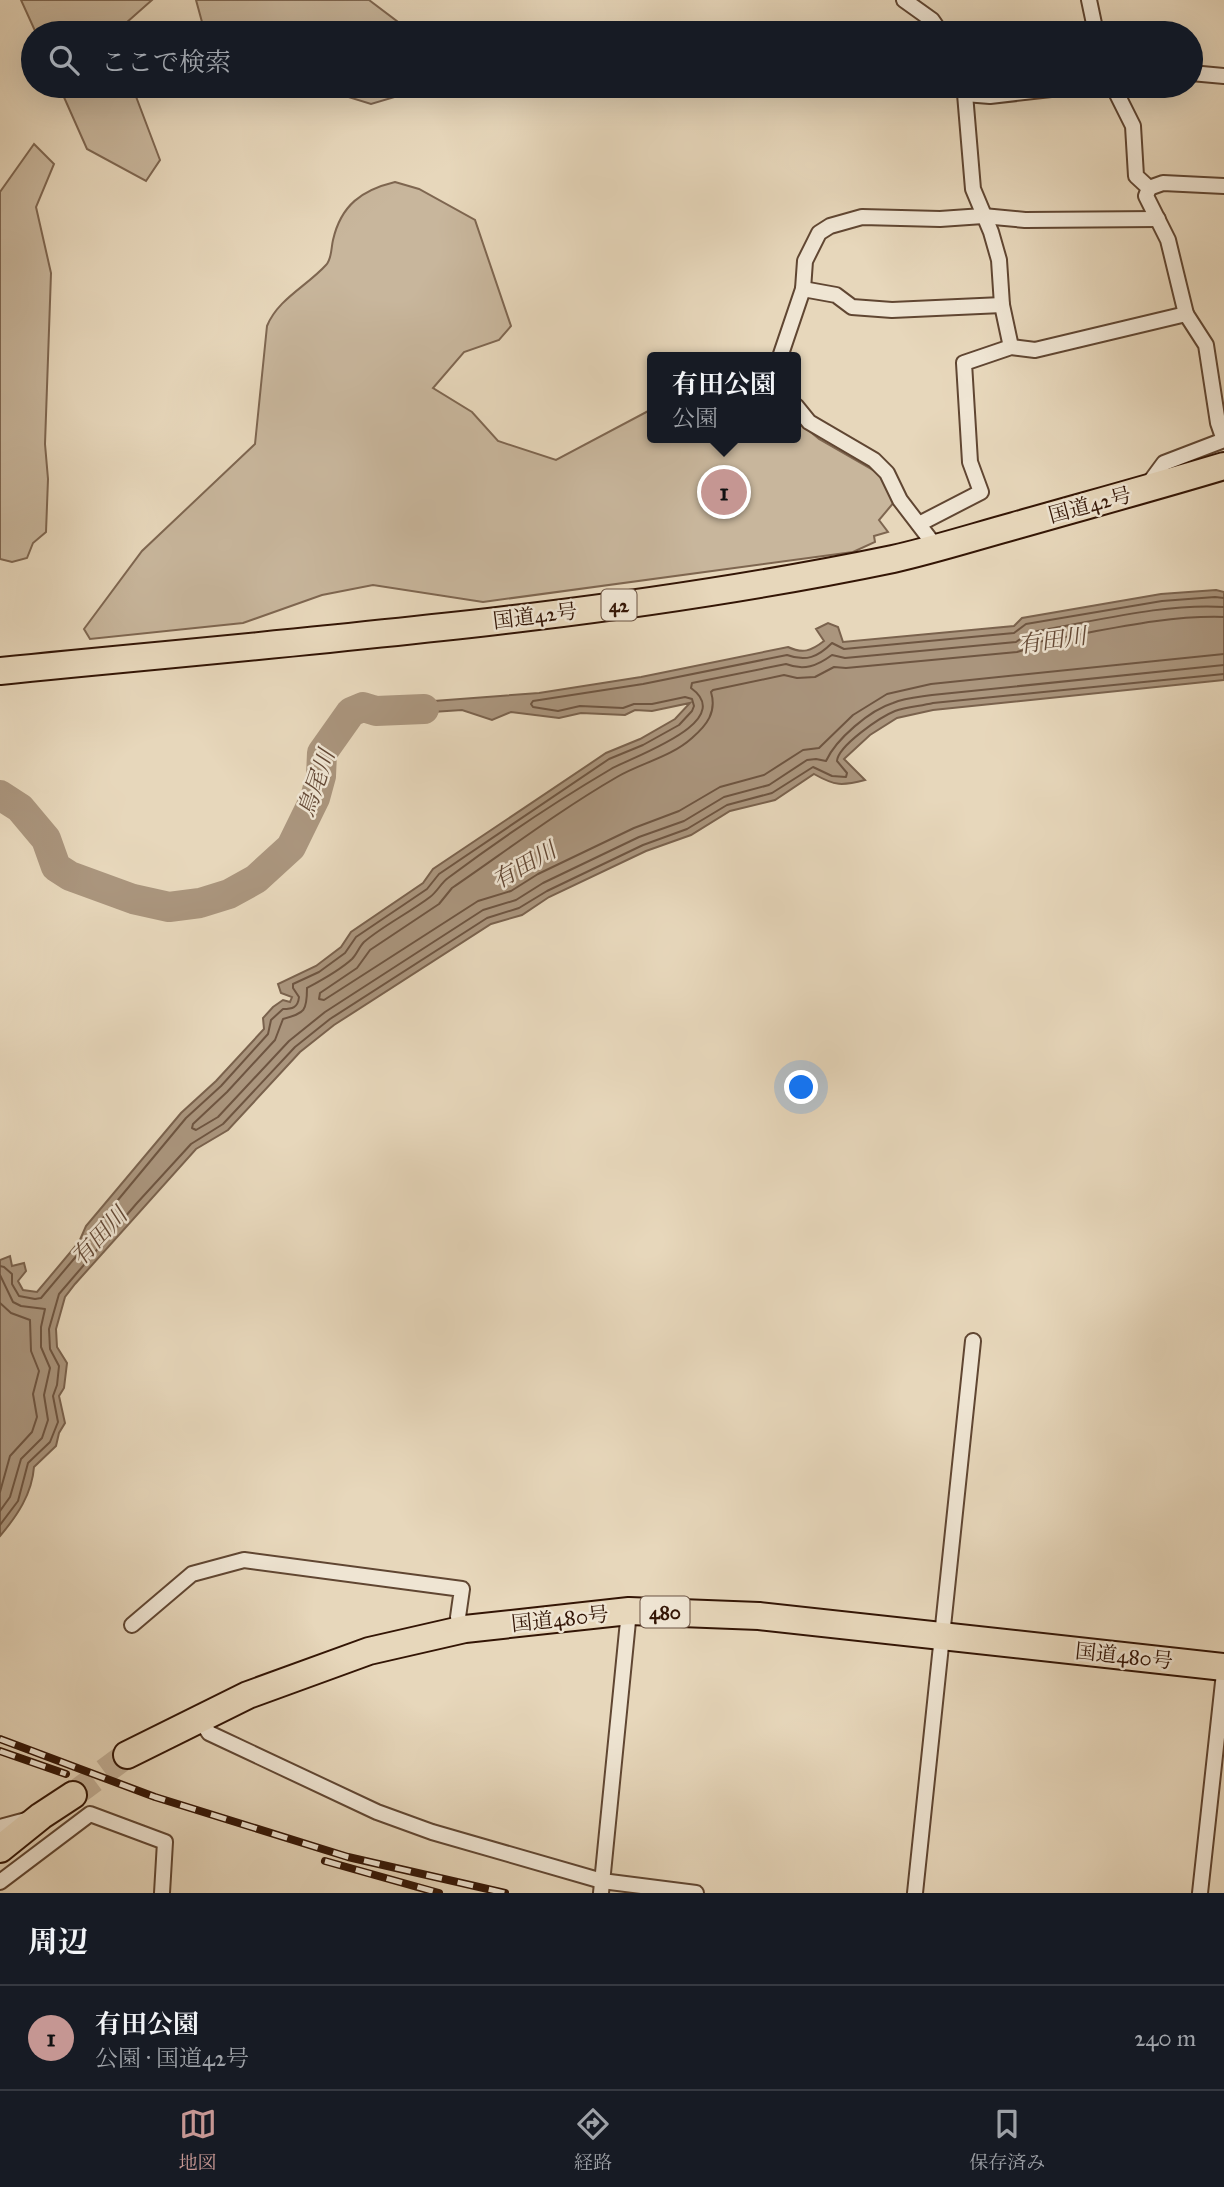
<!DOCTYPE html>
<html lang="ja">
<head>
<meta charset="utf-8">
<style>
  :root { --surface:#171b24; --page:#20242c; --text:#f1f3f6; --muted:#9ea1a6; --line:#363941; --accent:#c59692 }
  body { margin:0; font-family:"IM FELL Great Primer","Noto Serif JP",serif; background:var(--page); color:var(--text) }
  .you { position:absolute; left:802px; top:1088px; width:24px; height:24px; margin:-18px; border:5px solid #fff; border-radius:50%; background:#1a73e8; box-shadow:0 0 0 10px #1a73e833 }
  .badge { display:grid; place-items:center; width:46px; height:46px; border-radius:50%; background:var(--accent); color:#111; font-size:23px; font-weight:700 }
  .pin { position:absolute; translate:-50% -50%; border:4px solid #fff; box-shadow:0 2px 7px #0006 }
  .popup { position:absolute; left:647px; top:352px; width:154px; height:91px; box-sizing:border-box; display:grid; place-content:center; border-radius:7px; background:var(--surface); filter:drop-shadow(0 2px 5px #0005); font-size:23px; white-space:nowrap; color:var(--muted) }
  .popup b { font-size:26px; color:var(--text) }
  .popup::after { content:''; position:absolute; left:50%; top:100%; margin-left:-14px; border:14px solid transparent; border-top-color:var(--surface) }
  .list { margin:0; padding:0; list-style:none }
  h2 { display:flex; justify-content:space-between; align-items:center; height:91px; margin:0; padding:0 28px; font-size:30px }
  h2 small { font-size:23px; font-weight:400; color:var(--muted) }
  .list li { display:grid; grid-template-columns:46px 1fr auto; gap:21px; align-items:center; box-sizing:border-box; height:105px; padding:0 28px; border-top:2px solid var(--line) }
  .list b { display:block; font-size:26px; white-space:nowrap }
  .list p { margin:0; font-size:23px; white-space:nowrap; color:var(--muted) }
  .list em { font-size:23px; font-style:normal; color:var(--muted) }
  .icon { flex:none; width:38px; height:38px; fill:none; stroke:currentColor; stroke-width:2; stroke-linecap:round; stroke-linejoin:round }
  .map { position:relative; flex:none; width:1224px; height:1893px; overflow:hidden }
  .search { position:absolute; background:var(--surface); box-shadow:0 7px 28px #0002; left:21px; right:21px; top:21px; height:77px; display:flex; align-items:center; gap:18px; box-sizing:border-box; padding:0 24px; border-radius:38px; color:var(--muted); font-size:26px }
  .sheet { height:196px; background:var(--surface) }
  nav { display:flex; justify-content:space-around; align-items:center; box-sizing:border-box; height:98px; border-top:2px solid var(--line); background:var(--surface); font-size:19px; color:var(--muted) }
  nav a { display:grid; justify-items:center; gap:4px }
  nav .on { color:var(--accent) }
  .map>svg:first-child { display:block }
  .green { fill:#c8b69c; stroke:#7e6650; stroke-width:2 }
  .water { fill:#aa957d; stroke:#7a624d; stroke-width:2 }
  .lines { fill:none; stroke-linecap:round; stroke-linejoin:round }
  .shore { stroke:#6e5541; stroke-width:2 }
  .river { stroke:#aa957d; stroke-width:30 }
  .highway-tunnel { stroke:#c3b097; stroke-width:26; stroke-dasharray:26 13; stroke-linecap:butt }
  .street-casing { stroke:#604632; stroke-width:18 }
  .highway-casing { stroke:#331505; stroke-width:30 }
  .street { stroke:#efe5d3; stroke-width:14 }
  .highway { stroke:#e7d7bb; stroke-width:26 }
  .rail-casing { stroke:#331505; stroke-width:8 }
  .rail { stroke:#efe5d3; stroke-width:5; stroke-dasharray:16; stroke-linecap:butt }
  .labels { text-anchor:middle; stroke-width:5; stroke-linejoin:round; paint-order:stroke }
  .shield { fill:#efe5d3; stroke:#6b5343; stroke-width:2 }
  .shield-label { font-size:19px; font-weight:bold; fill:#331505 }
  .street-label { font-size:21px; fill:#331505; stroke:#efe5d3 }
  .water-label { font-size:23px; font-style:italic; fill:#634835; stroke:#efe5d3 }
</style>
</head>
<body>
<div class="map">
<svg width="1224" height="1893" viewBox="0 0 1224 1893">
  <rect width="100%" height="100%" fill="#e7d7bb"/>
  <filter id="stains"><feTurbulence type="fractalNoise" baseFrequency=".00286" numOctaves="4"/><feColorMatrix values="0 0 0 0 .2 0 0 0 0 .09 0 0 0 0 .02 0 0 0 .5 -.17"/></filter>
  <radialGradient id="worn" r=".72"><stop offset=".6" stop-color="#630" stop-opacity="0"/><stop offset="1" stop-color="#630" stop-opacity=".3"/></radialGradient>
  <g class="green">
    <polygon points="21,0 152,0 126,23 125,33 36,33"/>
    <polygon points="196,0 369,0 402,25 406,33 205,33"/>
    <polygon points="59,86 132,86 160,160 146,181 87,149"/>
    <polygon points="313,86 410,86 405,94 371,104"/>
    <polygon points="34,144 54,164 36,207 51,273 45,444 48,479 46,532 33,543 27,558 12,562 0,559 0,192"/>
    <path d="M395 182 419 189 475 220 511 326 499 340 464 352 433 388 472 412 498 441 556 460 652 409V438H796V420L819 439 878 473 886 481 895 501 879 520 888 532 874 536 875 542 853 552 483 602 373 585 322 595 243 623 90 639 84 629 142 551 255 444 267 326C278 299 307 286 326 265 332 259 331 248 333 240 341 205 362 190 395 182Z"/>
  </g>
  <path class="water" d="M1216 590 1224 592V680L933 710 897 718 870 735 844 759 865 780C842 786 835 786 814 774L775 800 730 811 691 835 646 851 549 897 522 915 491 924 334 1025 300 1052 228 1130 196 1149 75 1284 65 1297 56 1329 57 1347 67 1363 64 1388 59 1396 65 1423 59 1433 56 1446 34 1467C32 1494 17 1516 0 1536V1260L10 1256 12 1266 24 1263 26 1271 18 1281 23 1290 37 1292 79 1242 86 1226 181 1113 216 1081 264 1029 263 1018 273 1007 283 1000 290 1002 292 997 281 993 278 984 316 966 341 947 351 932 423 883 433 869 606 753 640 739 675 719 690 703 652 711 635 710 625 715 581 713 559 718 511 712 492 720 462 710 432 712 409 721 380 713 394 704 539 693 641 677 788 647C803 654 811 651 824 641L816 629 828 623 838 627 843 642 1014 626 1022 618 1161 594Z"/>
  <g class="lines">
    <g class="shore">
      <path d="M1224 607C1162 603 1093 622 1031 632L1016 642 845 658 832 655C817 666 804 671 786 664L692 683 691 688C738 722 631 757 611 769 555 802 500 839 448 878 441 883 437 892 430 897 409 913 384 925 364 942 359 947 357 954 352 959 339 971 322 980 307 988 307 1011 305 1013 283 1019L275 1040 227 1092 193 1124 192 1128 196 1130 218 1117 289 1041 325 1012 483 910 516 900 543 883 639 837 684 821 724 797 769 785 807 760 816 759 826 761C836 739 870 710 893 703 905 698 920 697 932 695L1224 665"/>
      <path d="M1224 617C1162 615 1098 632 1036 642L1027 649 1017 652 846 668 834 667 815 677 797 678 784 675 713 690 711 692C717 712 707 725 692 738 671 757 641 763 617 777 560 810 506 851 452 888L439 904 370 950 357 968 320 993 319 999 324 1000 478 901 511 891 538 874 634 828 679 811 720 787 764 775 803 750 819 748 853 715 887 694 931 684 1224 654"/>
      <path d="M0 1266 4 1267 12 1274V1284L19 1296 35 1299 41 1298 84 1247 93 1230 186 1118 221 1086 268 1034 271 1020 283 1009C292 1009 298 1008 299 997L293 988V984L319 972 345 953 356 937 427 889 439 874 609 759 643 745 679 725 692 711 694 706 692 699 685 697 652 704H634L623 708 580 706 558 711 533 707 531 704 533 701 643 684 787 655C806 662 818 657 832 643L844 649 1014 633 1026 624 1162 601 1215 597 1224 598"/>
      <polyline points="0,1275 13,1302 21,1306 45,1309 41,1327 41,1347 50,1368 44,1395 48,1420 42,1438 21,1459 10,1497 0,1511"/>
      <polyline points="0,1303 11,1313 30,1320 31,1351 39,1371 33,1394 37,1417 32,1432 10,1456 0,1492"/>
      <path d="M0 1525 18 1501 28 1463 50 1442 58 1422 53 1396 57 1385 59 1366 50 1349 49 1329 59 1294 137 1203 191 1144 223 1124 295 1047 330 1019 487 918 519 908 547 891 643 845 687 829 727 805 772 793 813 767 832 776 846 777 847 773 837 761C838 746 880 717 895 711 906 707 921 706 933 703L1224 674"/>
    </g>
    <polyline class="river" points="0,795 20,808 46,839 56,867 70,876 133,899 169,907 200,903 229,894 256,879 291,847 315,798 321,776 322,753 351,712 363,707 376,711 424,709"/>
    <polyline class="highway-tunnel" points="73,1795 127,1755"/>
    <g class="street-casing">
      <g id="street">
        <polyline points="904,0 932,20 941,33"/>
        <polyline points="1089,0 1096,33"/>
        <polyline points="1191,73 1224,76"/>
        <polyline points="1128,86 1115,90 1133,126 1136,176 1149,188 1146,196 1168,240 1186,314"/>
        <polyline points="962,87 965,94 990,96 1078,86"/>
        <polyline points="965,94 973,189 991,232 999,260 1002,305 1011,347"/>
        <polyline points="1149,188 1163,183 1224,186"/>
        <polyline points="803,289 805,261 819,233 830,226 862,217 940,219 983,216 1025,220 1158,219"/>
        <polyline points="780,357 803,289 836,295 852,307 892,310 1002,305"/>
        <polyline points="796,406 809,422 874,460 887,473 900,500 936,547"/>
        <polyline points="1147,486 1164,463 1224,440"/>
        <polyline points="919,524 981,492 970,462 964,363 1011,347 1035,350 1186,314 1206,345 1218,423 1224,440"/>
        <polyline points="132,1625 192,1574 244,1560 462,1589 458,1617 465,1629"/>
        <polyline points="200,1719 209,1733 377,1812 432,1832 602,1881 696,1893"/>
        <polyline points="0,1827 26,1820"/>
        <polyline points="0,1882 90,1814 165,1842 162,1893"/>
        <polyline points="601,1893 629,1611"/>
        <polyline points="915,1893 973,1341"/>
        <polyline points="1200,1893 1224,1673"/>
      </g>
    </g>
    <g class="highway-casing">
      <g id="highway">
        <path d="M0 671C298 641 599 620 893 559 933 550 974 537 1014 526 1084 506 1154 487 1224 466"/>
        <polyline points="127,1755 248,1695 369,1651 465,1629 629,1611 759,1616 1224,1667"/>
        <polyline points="0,1849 41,1816 73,1795"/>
      </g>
    </g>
    <use href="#street" class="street"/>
    <use href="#highway" class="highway"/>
    <g class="rail-casing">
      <g id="rail">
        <polyline points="0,1739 155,1797 348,1857 505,1893"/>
        <polyline points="0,1751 66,1774"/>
        <polyline points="325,1861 439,1893"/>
      </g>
    </g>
    <use href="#rail" class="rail"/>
  </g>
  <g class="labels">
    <g class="shield">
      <rect x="601.5" y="589.5" width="35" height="31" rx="5"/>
      <rect x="640.5" y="1596.5" width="49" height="31" rx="5"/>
    </g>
    <g class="shield-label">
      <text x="619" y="612">42</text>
      <text x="665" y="1619">480</text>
    </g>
    <g class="street-label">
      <text transform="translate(1090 505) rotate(-15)" y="7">国道42号</text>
      <text transform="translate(535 616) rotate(-7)" y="7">国道42号</text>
      <text transform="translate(560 1619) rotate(-6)" y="7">国道480号</text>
      <text transform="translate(1124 1656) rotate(6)" y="7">国道480号</text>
    </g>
    <g class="water-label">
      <text transform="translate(1052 640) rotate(-8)" y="8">有田川</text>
      <text transform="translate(316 783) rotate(-71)" y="8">鳥尾川</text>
      <text transform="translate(524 865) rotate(-30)" y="8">有田川</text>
      <text transform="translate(99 1236) rotate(-47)" y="8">有田川</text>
    </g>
  </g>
  <rect width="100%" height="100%" filter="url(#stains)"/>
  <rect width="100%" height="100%" fill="url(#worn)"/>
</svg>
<div class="you"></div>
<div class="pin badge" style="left:724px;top:492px">1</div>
<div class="popup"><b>有田公園</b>公園</div>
<div class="search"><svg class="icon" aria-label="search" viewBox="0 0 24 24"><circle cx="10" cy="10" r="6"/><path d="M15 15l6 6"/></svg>ここで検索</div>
</div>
<section class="sheet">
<h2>周辺<small></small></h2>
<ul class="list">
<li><span class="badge">1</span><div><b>有田公園</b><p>公園 · 国道42号</p></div><em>240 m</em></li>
</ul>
</section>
<nav>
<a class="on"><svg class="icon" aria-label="map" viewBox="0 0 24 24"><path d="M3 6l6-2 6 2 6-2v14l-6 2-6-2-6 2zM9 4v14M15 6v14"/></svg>地図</a>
<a><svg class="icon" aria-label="directions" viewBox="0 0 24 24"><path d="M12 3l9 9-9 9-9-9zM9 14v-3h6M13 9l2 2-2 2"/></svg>経路</a>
<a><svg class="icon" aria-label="saved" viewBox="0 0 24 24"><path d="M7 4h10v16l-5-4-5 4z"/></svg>保存済み</a>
</nav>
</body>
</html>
